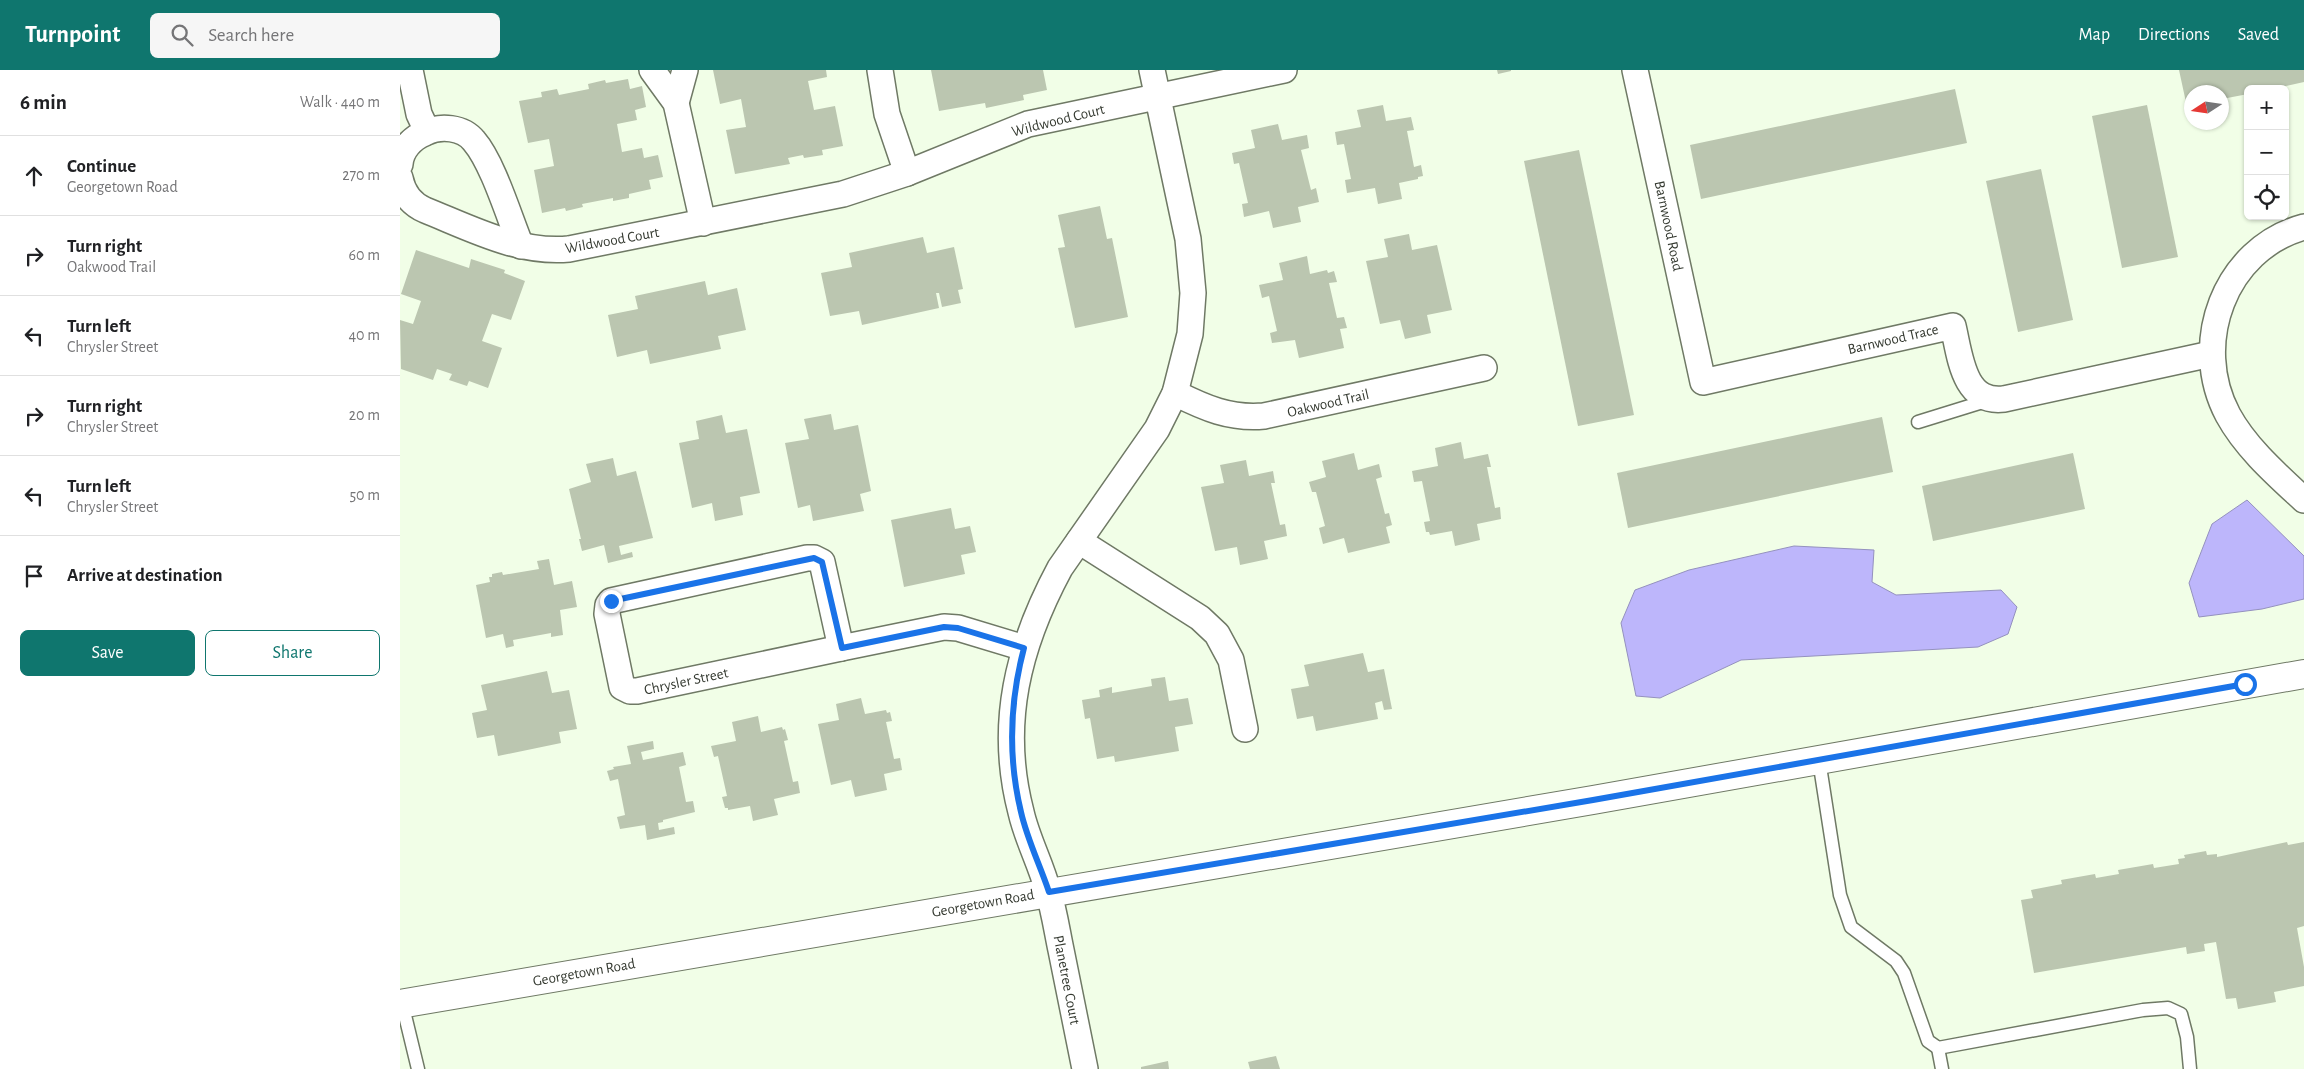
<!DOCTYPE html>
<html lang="en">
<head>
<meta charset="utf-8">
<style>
  :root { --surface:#fff; --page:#f6f6f6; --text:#202124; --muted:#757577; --line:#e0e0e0; --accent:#0f766e }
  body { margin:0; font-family:"Alegreya Sans",sans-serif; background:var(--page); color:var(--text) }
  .controls { position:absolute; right:15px; top:15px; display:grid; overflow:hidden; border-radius:8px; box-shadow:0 1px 4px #0004 }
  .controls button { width:45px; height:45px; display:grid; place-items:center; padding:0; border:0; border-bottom:1px solid var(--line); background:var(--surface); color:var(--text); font:25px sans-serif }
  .compass { position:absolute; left:1784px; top:15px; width:45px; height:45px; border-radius:50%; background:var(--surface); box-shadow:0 1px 4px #0004; rotate:258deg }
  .stop { position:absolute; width:15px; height:15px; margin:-11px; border:4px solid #1a73e8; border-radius:50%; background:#fff }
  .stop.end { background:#1a73e8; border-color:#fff; box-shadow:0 1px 5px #0008 }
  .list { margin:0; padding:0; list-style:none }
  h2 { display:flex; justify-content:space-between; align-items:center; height:65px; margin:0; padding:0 20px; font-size:21px }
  h2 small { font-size:16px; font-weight:400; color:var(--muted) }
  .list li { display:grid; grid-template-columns:32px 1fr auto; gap:15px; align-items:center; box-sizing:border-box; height:80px; padding:0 20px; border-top:1px solid var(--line) }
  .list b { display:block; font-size:19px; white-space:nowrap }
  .list p { margin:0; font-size:16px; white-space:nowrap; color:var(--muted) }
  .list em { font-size:16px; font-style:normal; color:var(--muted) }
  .actions { display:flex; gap:10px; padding:15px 20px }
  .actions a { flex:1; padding:11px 0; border:1px solid var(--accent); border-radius:8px; text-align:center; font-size:18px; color:var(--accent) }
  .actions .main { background:var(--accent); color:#fff }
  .icon { flex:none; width:28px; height:28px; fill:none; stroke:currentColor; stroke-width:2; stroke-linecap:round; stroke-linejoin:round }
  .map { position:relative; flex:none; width:1904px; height:999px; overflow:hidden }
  header { display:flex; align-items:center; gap:30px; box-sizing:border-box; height:70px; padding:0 25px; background:var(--accent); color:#fff }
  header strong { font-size:24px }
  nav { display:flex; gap:28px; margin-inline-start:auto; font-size:18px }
  .search { width:350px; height:45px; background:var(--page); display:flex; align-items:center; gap:12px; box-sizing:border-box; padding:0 18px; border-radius:8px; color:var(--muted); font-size:19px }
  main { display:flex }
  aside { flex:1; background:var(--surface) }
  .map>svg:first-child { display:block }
  .water { fill:#bdb6fb; stroke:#9491be }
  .building { fill:#bbc6b0 }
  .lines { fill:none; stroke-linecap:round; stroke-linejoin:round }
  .lane-casing { stroke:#6f7965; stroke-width:15 }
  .street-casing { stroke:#6f7965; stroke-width:28 }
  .secondary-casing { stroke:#6f7965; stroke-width:30 }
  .lane { stroke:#fff; stroke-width:12 }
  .street { stroke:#fff; stroke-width:25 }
  .secondary { stroke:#fff; stroke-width:28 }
  .route { stroke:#1a73e8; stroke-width:6 }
  .labels { text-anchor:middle; stroke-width:4.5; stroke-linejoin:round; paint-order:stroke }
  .street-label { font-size:15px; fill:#353a31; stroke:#fff }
</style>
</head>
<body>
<header>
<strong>Turnpoint</strong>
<div class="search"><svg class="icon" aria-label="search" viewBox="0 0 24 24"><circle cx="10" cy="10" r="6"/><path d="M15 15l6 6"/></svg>Search here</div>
<nav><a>Map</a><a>Directions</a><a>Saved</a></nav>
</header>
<main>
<aside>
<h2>6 min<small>Walk · 440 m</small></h2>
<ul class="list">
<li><svg class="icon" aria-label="ahead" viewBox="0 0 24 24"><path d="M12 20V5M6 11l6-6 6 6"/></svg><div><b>Continue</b><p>Georgetown Road</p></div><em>270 m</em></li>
<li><svg class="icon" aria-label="right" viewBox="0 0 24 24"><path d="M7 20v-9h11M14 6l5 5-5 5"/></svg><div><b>Turn right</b><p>Oakwood Trail</p></div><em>60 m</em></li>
<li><svg class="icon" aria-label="left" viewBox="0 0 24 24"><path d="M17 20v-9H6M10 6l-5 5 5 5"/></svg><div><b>Turn left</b><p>Chrysler Street</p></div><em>40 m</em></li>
<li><svg class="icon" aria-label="right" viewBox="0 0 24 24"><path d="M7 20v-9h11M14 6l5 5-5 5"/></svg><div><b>Turn right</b><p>Chrysler Street</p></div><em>20 m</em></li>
<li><svg class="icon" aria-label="left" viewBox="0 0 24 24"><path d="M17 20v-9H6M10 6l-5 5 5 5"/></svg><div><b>Turn left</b><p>Chrysler Street</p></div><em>50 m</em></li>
<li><svg class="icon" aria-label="arrive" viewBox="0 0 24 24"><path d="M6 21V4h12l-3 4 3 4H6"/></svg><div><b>Arrive at destination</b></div></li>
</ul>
<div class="actions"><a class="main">Save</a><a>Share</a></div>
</aside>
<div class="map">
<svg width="1904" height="999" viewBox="0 0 1904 999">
  <rect width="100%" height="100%" fill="#f1fee7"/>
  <g class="water">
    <polygon points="1847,430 1904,486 1904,529 1862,539 1799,547 1789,513 1812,454"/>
    <polygon points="1394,476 1474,480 1472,512 1496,525 1601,520 1617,537 1608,564 1578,577 1341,590 1260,628 1236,626 1221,553 1235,520 1289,500"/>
  </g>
  <g class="building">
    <polygon points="313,0 426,0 427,7 408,11 414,40 435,36 443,76 422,80 423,85 404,88 403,85 388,88 390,94 335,104 326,60 346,57 341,29 320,34"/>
    <polygon points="531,0 643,0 647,20 623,25 624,30 586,38 585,33 539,41"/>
    <polygon points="1097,0 1111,0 1111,1 1098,4"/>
    <polygon points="1779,0 1904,0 1904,12 1872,19 1848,19 1848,24 1822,29 1822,22 1792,22 1792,36 1787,37"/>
    <polygon points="228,9 230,19 242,16 246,37 235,40 237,50 217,54 222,82 242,78 244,88 258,85 263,107 249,110 251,119 229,124 229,128 213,131 213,128 182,134 183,137 166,141 165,138 142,143 134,100 154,96 149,69 128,73 119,31 142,27 141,22 157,19 159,25 189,19 188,14 205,10 206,13"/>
    <polygon points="1555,19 1567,73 1301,129 1290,75"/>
    <polygon points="983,35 986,51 1011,47 1014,60 1007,61 1014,97 1021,95 1023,106 1018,107 1018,109 999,113 1002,129 978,134 975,118 947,123 945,110 951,109 944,74 937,75 935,62 961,57 957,40"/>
    <polygon points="1747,35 1778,187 1722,198 1692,46"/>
    <polygon points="878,54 882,70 907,65 909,78 901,80 911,120 916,118 919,132 898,137 901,152 873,158 869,141 844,147 842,134 848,133 839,93 834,94 832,83 855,78 851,60"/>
    <polygon points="1179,80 1234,345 1178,356 1124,91"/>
    <polygon points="1641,99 1673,250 1618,262 1586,111"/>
    <polygon points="700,136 707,169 712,168 728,247 675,258 658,178 665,177 658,145"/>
    <polygon points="1009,164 1012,180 1037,175 1052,240 1027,245 1031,263 1005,269 1000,250 980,254 966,191 988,187 984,169"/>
    <polygon points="523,167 527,183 554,177 563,219 558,220 561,233 542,237 539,223 536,223 539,238 462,255 459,241 430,246 421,203 452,197 449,183"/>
    <polygon points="16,180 69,198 71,189 105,200 104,203 125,211 111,250 92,244 82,271 102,278 88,318 69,311 67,316 49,310 52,304 37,299 33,310 1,299 0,250 13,254 21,231 1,224"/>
    <polygon points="907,186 910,204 927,200 928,203 934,201 937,212 929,213 937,248 944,247 947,258 940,259 944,278 899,288 895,270 872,273 870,263 877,261 869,226 862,228 859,215 883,210 879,193"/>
    <polygon points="305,211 308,225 337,218 346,260 318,266 321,279 250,294 247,280 217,287 208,245 238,239 235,226"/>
    <polygon points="431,344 434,360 458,355 471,421 460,424 464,441 413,451 410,435 398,438 385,373 409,369 404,349"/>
    <polygon points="322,345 326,363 347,359 360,423 340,427 343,445 315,451 312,433 292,438 279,373 299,369 296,351"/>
    <polygon points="1482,347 1493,402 1228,458 1217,403"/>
    <polygon points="1061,372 1064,389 1088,384 1091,397 1087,397 1095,438 1100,437 1101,449 1077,454 1080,470 1055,476 1052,461 1030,465 1029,462 1026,462 1024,452 1030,451 1022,411 1014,412 1012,401 1038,396 1035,378"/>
    <polygon points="954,383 958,400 979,394 982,407 976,409 985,444 989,443 992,455 986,457 990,473 948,483 944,468 923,474 919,458 925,456 916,422 912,422 909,412 926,407 922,391"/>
    <polygon points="1673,383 1685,439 1533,471 1522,416"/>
    <polygon points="213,388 217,406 236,401 253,468 219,476 221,485 232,482 233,487 208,493 204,475 182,481 179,469 181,469 169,419 191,412 186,394"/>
    <polygon points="846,390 849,406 873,401 875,413 871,413 880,455 885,454 887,466 864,471 868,489 840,495 837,477 815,481 801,417 824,413 820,395"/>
    <polygon points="551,438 555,459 570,456 576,482 561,485 565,504 504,517 491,450"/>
    <polygon points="149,489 154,515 172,511 177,537 160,540 163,565 151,567 151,563 113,570 114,576 106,578 103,564 86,568 76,515 90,512 89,507 92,507 92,504 102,502 103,505 139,499 137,491"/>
    <polygon points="963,583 968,602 984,599 992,639 984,640 982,631 975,633 978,649 916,661 913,646 897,649 891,619 909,616 904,595"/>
    <polygon points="147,601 152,623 169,620 177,659 159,662 161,673 98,686 94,665 77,668 72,643 87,640 81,615"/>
    <polygon points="765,607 769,631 788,628 793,654 775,657 779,681 715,692 714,686 697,689 690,648 685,649 682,630 700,627 699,620 712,617 712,623 752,616 751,609"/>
    <polygon points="461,628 465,644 486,640 487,643 490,642 492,651 486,652 494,689 500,688 502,700 484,704 487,720 455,727 451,710 431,715 418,654 439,650 436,634"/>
    <polygon points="358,646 361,662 382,657 383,660 385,659 388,670 384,671 393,712 398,711 400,723 374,729 378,745 353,751 350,736 328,740 328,738 325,738 322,727 327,726 318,686 314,687 311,676 336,671 332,652"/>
    <polygon points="253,671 254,679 241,682 243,690 283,682 286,695 279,697 286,732 293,731 295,742 263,750 263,752 258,753 259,760 274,757 275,764 247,770 245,755 220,759 217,747 225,745 218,709 210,711 207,701 214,699 213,697 231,694 227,676"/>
    <polygon points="1887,772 1888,775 1904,772 1904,856 1897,858 1904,897 1904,916 1874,922 1876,932 1838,939 1836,928 1826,929 1816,872 1804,874 1805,881 1787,884 1786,877 1634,903 1621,830 1633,828 1631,820 1662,814 1661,810 1695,804 1696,808 1719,804 1718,800 1753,794 1754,798 1779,794 1778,789 1785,788 1784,785 1806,781 1807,785 1817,784 1817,787"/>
    <polygon points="876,986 880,999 850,999 848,992"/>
    <polygon points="768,991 769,999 741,999 741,997"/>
  </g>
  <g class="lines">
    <g class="lane-casing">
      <g id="lane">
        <polyline points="1518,352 1589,330"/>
        <polyline points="1419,690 1440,825 1451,857 1496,891 1504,903 1528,971 1538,978 1743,940 1768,938 1781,944 1787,967 1790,999"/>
        <polyline points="2,933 18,999"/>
        <polyline points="1538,978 1542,999"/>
      </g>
    </g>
    <g class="street-casing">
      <g id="street">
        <polyline points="10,0 19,44 27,61"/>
        <polyline points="252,0 276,33 303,153"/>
        <polyline points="480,0 487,44 507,103"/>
        <path d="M1235 0 1303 312 1553 256C1560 285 1563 334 1604 329L1811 284"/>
        <polyline points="276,33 285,0"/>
        <path d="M0 94C1 80 12 68 25 63 40 55 63 57 74 71 93 93 109 147 121 176"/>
        <path d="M0 108C3 123 11 134 25 140 70 158 119 184 169 179L443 124 507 103 628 54 884 0"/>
        <path d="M1904 157C1824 179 1790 274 1828 345 1846 378 1877 405 1904 430"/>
        <path d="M775 323C805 338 830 349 864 346L1084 298"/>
        <polyline points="679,471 800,548 817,564 831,590 845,659"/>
        <polygon points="407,488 414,488 422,492 441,578 237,621 230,621 222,617 207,544 208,535 211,531"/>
        <polyline points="441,578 544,557 558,558 624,578"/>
        <path d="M685 999C677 959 669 920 661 880 657 861 654 840 648 821 641 794 627 769 621 742 598 654 618 576 660 498L757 359 775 323 790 264 793 223 788 169 752 0"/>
      </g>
    </g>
    <g class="secondary-casing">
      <polyline id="secondary" points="0,934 1193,730 1904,604"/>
    </g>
    <use href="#lane" class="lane"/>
    <use href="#street" class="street"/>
    <use href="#secondary" class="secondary"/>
  </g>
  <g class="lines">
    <path class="route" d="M211 531 414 488 422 492 442 578 544 557 558 558 624 578C610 631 608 688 621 742 627 769 640 795 649 822L1193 730 1845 614"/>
  </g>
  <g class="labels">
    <g class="street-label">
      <text transform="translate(658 50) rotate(-14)" y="5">Wildwood Court</text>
      <text transform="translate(1269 156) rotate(78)" y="5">Barnwood Road</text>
      <text transform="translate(212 170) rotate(-10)" y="5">Wildwood Court</text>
      <text transform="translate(1493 269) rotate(-13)" y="5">Barnwood Trace</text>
      <text transform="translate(928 333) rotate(-13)" y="5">Oakwood Trail</text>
      <text transform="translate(286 611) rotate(-12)" y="5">Chrysler Street</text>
      <text transform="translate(583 833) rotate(-10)" y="5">Georgetown Road</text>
      <text transform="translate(184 902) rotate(-10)" y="5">Georgetown Road</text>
      <text transform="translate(667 910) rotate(79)" y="5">Planetree Court</text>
    </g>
  </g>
</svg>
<div class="controls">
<button>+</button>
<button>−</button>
<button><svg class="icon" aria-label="locate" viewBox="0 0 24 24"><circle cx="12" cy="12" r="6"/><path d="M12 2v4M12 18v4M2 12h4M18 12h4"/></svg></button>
</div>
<svg class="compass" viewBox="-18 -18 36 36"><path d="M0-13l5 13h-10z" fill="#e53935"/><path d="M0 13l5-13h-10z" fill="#757577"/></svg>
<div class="stop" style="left:1845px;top:614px"></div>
<div class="stop end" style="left:211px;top:531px"></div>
</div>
</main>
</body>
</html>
